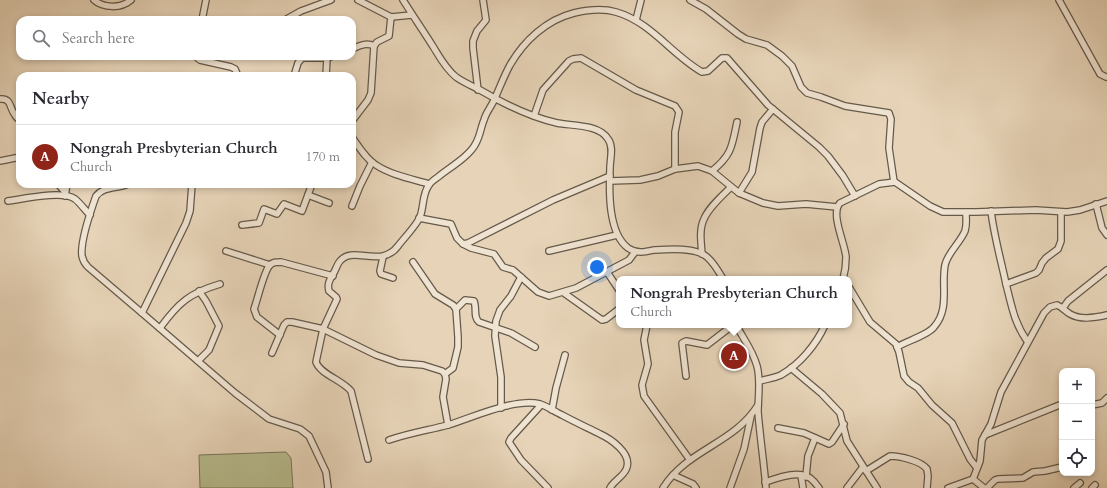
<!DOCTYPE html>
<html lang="en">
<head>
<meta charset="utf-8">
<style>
  :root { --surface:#fff; --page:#f7f7f7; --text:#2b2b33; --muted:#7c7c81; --line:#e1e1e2; --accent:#8f2418 }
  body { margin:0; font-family:Cardo,serif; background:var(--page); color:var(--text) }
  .controls { position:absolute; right:12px; bottom:12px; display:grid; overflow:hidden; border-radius:8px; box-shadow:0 2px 6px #0003 }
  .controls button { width:36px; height:36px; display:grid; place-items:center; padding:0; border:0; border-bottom:1px solid var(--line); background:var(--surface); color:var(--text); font:20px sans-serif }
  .you { position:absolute; left:597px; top:267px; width:14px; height:14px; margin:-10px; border:3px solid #fff; border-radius:50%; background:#1a73e8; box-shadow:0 0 0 6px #1a73e833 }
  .badge { display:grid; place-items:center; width:26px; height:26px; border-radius:50%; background:var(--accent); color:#fff; font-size:13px; font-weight:700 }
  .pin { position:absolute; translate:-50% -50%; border:2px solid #fff; box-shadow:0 1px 4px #0006 }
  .popup { position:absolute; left:616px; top:276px; width:236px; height:52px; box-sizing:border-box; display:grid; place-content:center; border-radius:8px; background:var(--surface); filter:drop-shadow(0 1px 3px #0005); font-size:13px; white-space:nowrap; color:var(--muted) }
  .popup b { font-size:15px; color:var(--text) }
  .popup::after { content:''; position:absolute; left:50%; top:100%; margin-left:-8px; border:8px solid transparent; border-top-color:var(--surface) }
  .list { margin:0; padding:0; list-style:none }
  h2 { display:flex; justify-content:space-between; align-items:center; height:52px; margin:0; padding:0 16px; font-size:17px }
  h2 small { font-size:13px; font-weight:400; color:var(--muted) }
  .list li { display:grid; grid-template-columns:26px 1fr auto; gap:12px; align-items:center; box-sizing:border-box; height:64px; padding:0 16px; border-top:1px solid var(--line) }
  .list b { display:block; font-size:15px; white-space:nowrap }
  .list p { margin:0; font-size:13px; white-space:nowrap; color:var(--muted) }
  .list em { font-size:13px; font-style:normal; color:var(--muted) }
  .icon { flex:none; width:22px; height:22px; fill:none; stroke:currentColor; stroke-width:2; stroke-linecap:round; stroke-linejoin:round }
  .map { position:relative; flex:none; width:1107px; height:488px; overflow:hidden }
  .search { position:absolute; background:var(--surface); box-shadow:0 2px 6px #0003; left:16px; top:16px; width:340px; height:44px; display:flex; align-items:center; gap:10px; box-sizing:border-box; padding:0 14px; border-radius:12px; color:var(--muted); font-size:15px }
  .panel { position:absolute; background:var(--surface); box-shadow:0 2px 6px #0003; left:16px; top:72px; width:340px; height:116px; border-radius:12px }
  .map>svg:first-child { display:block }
  .garden { fill:#b7bc8e; stroke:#78765a }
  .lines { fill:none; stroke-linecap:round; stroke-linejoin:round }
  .minor-casing { stroke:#65594a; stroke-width:8 }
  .minor { stroke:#efe3d1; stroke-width:5.5 }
</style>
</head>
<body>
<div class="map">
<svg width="1107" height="488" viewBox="0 0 1107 488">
  <rect width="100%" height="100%" fill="#e7d4b8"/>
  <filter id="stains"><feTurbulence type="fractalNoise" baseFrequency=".005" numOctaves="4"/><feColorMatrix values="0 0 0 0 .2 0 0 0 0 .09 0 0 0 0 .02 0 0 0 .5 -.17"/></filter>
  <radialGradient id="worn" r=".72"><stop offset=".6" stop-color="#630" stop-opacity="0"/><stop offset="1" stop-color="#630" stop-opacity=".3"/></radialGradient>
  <polygon class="garden" points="286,452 291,458 293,488 200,488 199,455"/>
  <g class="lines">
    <g class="minor-casing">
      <g id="minor">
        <path d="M94 0C103 8 121 9 131 0"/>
        <polyline points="358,0 391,17 412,15"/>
        <path d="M403 0C413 16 424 32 434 48 440 58 446 69 456 77 463 82 472 86 480 90 504 104 530 117 557 123 572 126 599 124 608 139 614 147 610 159 610 168 609 191 608 233 628 248 637 254 645 252 654 250 669 249 696 247 707 257 714 263 719 272 723 279"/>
        <polyline points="690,0 706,9 738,34 746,39 767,45 782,56 792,66 801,87 807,93 821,97 845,106 889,113 891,119 889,148 894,182"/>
        <polyline points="1059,0 1100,74 1106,77"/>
        <polyline points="202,20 206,0"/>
        <polyline points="285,20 301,11 331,0"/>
        <polyline points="636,20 641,0"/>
        <path d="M352 49C359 46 366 42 374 46"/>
        <polyline points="195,56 200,60 231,67 235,69 238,76"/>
        <polyline points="294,76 298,63 302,58 327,58 333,56"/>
        <polyline points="326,76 327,58"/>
        <polyline points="478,90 473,48 473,41 477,31 486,20 483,0"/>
        <path d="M0 99C12 98 9 108 15 115 15 116 19 120 20 120"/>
        <polyline points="534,116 543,90 569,61 573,59 581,58 636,90 675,106 679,112 675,132 675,169"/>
        <polyline points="352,121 368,100 371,93 374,46 377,42 389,36 391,17"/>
        <path d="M352 137C359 147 366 159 376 165 391 175 412 179 429 184"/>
        <polyline points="0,161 20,157"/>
        <path d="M712 171C732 155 732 146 737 122"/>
        <polyline points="610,181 640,180 658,176 675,169 698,166 712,171 739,193 763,203 778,206 806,204 837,207"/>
        <polyline points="58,184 65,192"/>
        <path d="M128 184C117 189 104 186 96 196 91 210 80 242 82 256 83 261 85 264 88 267L142 313 235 393 269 419 300 429 309 436 326 472 328 488"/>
        <polyline points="739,193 752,172 760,128 762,122 773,109"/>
        <polyline points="308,195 329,203"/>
        <polyline points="65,196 67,184"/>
        <path d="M8 201C23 199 63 190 75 199 80 203 85 210 90 215"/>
        <polyline points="1096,204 1102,228 1107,235"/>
        <polyline points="352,206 360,186 372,162"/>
        <path d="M991 211C994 236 1001 260 1006 284 1012 307 1014 322 1027 341"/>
        <polyline points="419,218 451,224 457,238 463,244 468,243 553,200 610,176"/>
        <polyline points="242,225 259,223 264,209 277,214 284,204 302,211 312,184"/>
        <polyline points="463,244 471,248 494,254 503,267 513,270 538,292 549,296 576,288 629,260 635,252"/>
        <polyline points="226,251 270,265"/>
        <polyline points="549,251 617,235"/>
        <path d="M702 254C701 242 699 229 704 219 709 207 722 196 731 187"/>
        <polyline points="383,257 380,271 381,274 393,278"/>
        <polyline points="413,262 435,294 453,305 456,309 458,337 458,347 453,368 445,374"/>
        <polyline points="607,272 619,290"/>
        <path d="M843 279C845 272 846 265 846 257 845 243 830 214 840 203L879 184 895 182 930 206 943 212H976L1036 210 1067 212 1080 210 1107 201"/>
        <polyline points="1006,284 1036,273 1039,270 1042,263 1046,258 1058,249 1061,241 1061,212"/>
        <polyline points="849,287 870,322 896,344 899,352 904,376 909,382 918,388 932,405 952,423 970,459 977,468"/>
        <polyline points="564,293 602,320 606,319 619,309"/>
        <polyline points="1063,308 1068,301 1107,270"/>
        <path d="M456 309 465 300 474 301C477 308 473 317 479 322L511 333 535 347"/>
        <polyline points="142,313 186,223 190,211 192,184"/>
        <polyline points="647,325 644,340 648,364 642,385 644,396 690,460"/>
        <path d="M736 325C743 338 753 351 757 366 761 381 758 396 758 412 760 437 764 463 766 488"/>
        <path d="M160 328C179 302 190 293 220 284"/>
        <path d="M280 335 257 317 254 309C258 298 263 275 269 266 272 262 276 262 281 262L333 276"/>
        <path d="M897 347C907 341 928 335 934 327 950 309 941 286 945 265 948 252 960 243 965 231 967 225 966 219 966 213"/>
        <polyline points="272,353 284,325 287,322 292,322 323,329 376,355 399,363 423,365 442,371 445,374 446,379 443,397 448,425"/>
        <polyline points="198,361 209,350 219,326 206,301 199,291"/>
        <polyline points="791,368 822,394 840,413 847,441 877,488"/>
        <polyline points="686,376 682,343 686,341 707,345 733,325"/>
        <path d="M760 381C767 379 774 378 781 375 800 364 816 345 825 325"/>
        <polyline points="541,405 511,438 509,442 521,460 548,488"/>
        <polyline points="1092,405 1102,403 1107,398"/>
        <polyline points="501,408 501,377 495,336 496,321 500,310 511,296 521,277"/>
        <polyline points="552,410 556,388 565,355"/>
        <polyline points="778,428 804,433 829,444 832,442 844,424"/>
        <polyline points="985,435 1062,404"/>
        <path d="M389 440C409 433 429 430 448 425 474 417 514 398 540 404 547 406 555 412 562 415 575 422 588 428 600 434 611 439 631 453 627 467 625 476 614 480 610 488"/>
        <path d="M368 459 351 391C342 380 320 374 316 362L323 329 337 299 336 297 329 291C327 283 330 280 333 274 336 270 337 264 340 261 353 245 381 269 398 246 404 238 416 226 420 217 424 207 422 194 429 185 431 182 435 179 438 177 449 168 470 156 476 143 480 136 481 127 484 120 486 112 492 106 495 98 500 87 504 76 510 65 524 41 546 20 574 13 587 10 602 8 616 12 651 22 672 55 702 72L708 71 722 58H727L768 105 819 147 828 156 843 176 855 196"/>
        <path d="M866 471 890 456C900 456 921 461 927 469L928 476 927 488"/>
        <polyline points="673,475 693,484 696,488"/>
        <polyline points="801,475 803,488"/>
        <polyline points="806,477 808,456 815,438"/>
        <polyline points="973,479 984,488"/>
        <path d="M765 482C778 478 797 470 810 478 814 481 817 485 819 488"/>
        <path d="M663 488C686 450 734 444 758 405"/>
        <polyline points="730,488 744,449 751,416"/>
        <polyline points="847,488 863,467"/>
        <path d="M948 488 973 479 980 461 982 440 991 424 1001 392 1044 313 1050 307 1057 305C1062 307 1065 311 1070 314 1080 320 1095 318 1107 315"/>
        <polyline points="987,488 995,480 998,479 1023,478 1033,472 1045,471 1062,467"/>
        <polyline points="1074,488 1080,483"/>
        <polyline points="1092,488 1095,485"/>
      </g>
    </g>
    <use href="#minor" class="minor"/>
  </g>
  <rect width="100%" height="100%" filter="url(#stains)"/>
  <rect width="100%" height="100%" fill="url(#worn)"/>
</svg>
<div class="controls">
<button>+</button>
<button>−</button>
<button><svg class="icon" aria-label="locate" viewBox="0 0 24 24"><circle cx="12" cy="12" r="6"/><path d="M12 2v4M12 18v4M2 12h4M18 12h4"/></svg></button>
</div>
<div class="you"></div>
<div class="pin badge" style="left:734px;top:356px">A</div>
<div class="popup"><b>Nongrah Presbyterian Church</b>Church</div>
<div class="search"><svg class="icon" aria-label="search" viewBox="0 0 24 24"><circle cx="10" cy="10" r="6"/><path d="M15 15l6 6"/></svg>Search here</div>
<section class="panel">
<h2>Nearby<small></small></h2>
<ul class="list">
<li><span class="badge">A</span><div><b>Nongrah Presbyterian Church</b><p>Church</p></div><em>170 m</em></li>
</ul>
</section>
</div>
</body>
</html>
